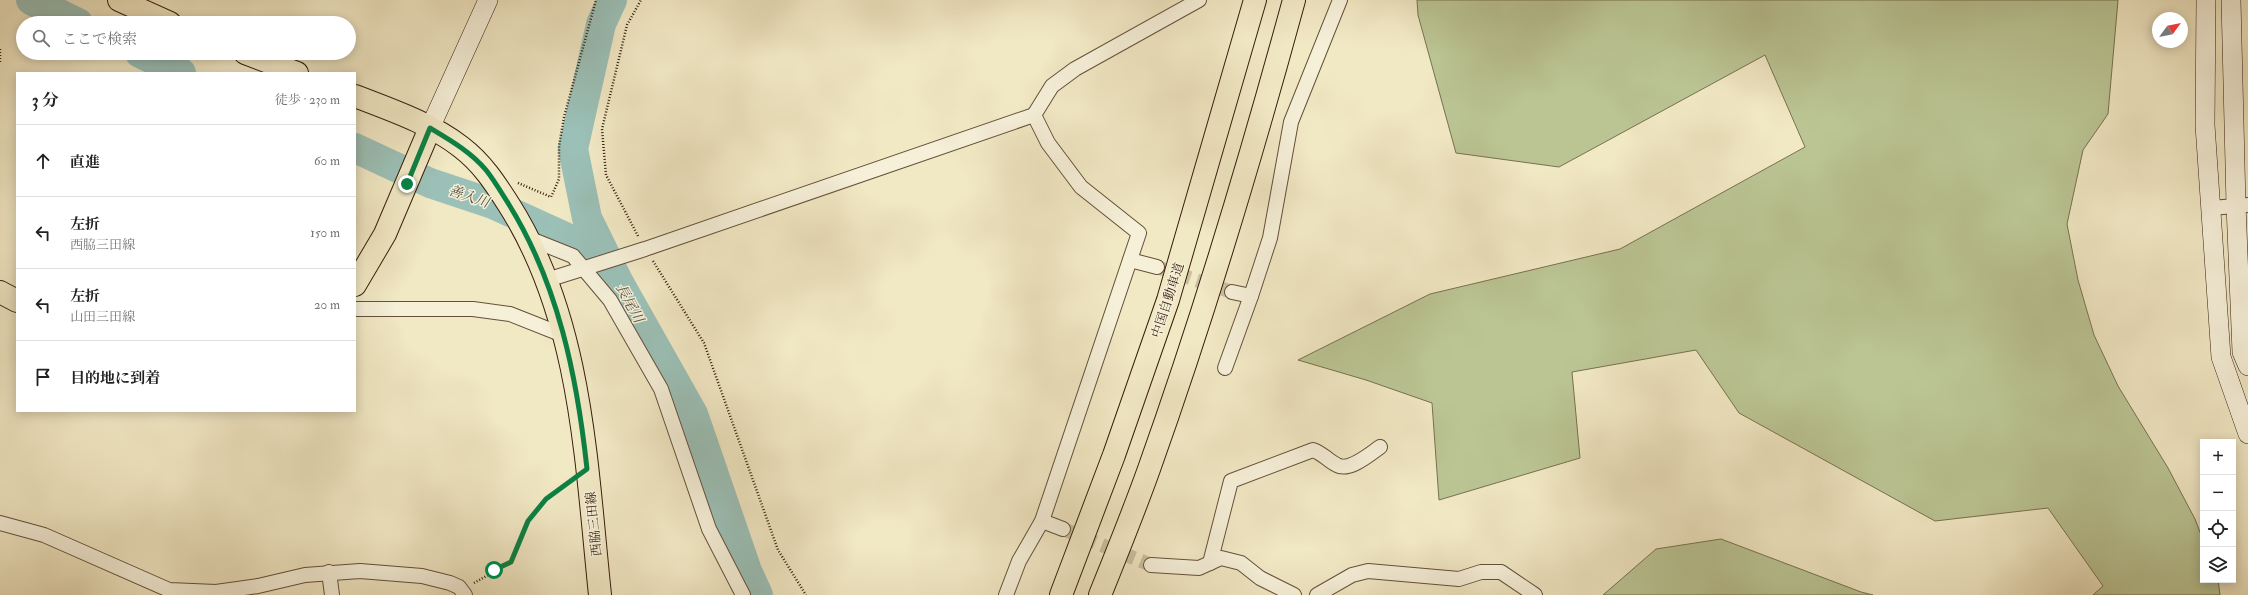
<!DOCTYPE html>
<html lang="ja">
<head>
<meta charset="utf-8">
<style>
  :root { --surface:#fff; --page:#f2f2f2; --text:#222; --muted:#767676; --line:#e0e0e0 }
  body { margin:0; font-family:"IM FELL Double Pica","Noto Serif JP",serif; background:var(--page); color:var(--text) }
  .controls { position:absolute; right:12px; bottom:12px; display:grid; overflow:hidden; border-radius:0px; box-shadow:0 2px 10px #0003 }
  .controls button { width:36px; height:36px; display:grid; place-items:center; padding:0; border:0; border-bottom:1px solid var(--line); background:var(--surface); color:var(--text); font:20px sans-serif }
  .compass { position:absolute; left:2152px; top:12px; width:36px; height:36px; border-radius:50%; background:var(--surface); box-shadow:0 2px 10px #0003; rotate:57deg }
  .stop { position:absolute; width:12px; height:12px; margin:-9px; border:3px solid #0b8043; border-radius:50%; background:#fff }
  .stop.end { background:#0b8043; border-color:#fff; box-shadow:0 1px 4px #0008 }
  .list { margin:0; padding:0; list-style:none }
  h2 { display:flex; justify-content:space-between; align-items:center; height:52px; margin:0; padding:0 16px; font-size:17px }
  h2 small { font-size:13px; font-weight:400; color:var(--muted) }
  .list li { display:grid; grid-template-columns:26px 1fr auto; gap:12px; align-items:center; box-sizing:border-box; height:72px; padding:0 16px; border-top:1px solid var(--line) }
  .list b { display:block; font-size:15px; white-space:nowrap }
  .list p { margin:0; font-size:13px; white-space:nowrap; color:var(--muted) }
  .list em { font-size:13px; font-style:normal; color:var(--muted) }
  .icon { flex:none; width:22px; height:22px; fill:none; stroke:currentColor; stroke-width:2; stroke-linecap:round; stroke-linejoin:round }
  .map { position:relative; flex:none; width:2248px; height:595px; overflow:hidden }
  .search { position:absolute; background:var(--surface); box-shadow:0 2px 10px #0003; left:16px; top:16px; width:340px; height:44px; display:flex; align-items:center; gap:10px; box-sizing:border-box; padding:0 14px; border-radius:22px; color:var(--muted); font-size:15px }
  .panel { position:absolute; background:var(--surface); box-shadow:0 2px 10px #0003; left:16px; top:72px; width:340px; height:340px; border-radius:0px }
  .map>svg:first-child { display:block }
  .green { fill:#bbc594; stroke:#787150 }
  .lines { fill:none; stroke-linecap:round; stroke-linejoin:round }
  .river { stroke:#9bc0b7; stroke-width:30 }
  .street-tunnel { stroke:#cbbf9f; stroke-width:14; stroke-dasharray:14 7; stroke-linecap:butt }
  .street-casing { stroke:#64503a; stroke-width:16 }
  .secondary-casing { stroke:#351d0c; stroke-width:20 }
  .primary-casing { stroke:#351d0c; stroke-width:24 }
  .highway-casing { stroke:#351d0c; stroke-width:24 }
  .path { stroke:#351d0c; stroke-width:2.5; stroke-dasharray:1 2; stroke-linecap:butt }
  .street { stroke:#f6f0d9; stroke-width:14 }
  .secondary { stroke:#f6f0d9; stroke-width:19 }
  .primary { stroke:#f1e8c4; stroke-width:22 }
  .highway { stroke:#f1e8c4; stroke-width:22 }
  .route { stroke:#0b8043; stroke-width:5 }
  .labels { text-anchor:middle; stroke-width:3; stroke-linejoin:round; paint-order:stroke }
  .street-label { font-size:13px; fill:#351d0c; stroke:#f6f0d9 }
  .water-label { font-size:14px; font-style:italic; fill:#544e3f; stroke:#f6f0d9 }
</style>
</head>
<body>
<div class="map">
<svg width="2248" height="595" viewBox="0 0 2248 595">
  <rect width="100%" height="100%" fill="#f1e8c4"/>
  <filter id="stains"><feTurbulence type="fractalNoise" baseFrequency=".005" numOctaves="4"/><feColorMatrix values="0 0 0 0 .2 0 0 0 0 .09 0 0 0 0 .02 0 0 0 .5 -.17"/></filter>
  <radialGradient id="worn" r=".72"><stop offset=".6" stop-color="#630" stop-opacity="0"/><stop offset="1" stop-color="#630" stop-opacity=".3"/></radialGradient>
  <g class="green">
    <polygon points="1417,0 2118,0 2108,114 2083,150 2067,224 2078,280 2094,335 2118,386 2168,468 2195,519 2203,540 2203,580 2218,580 2220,595 2093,595 2103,586 2048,508 1935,521 1739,413 1696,350 1572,372 1580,458 1439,500 1432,403 1366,380 1298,360 1430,294 1620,249 1805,147 1765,55 1559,167 1456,153 1418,15"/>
    <polygon points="1721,539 1861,592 1873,595 1603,595 1656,549"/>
  </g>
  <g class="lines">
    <g class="river">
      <polyline points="31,0 78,23"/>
      <polyline points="612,0 601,24 573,149 587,218 618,281 693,414 747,571 758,595"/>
      <polyline points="140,53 181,73"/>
      <polyline points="355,148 430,183 493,204 567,238 609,273"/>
    </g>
    <g class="street-tunnel">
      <polyline points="1157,267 1232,292"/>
      <polyline points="1063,529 1151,565"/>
    </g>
    <g class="street-casing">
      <g id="street">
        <polyline points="2211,208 2248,205"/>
        <polyline points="528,238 573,256 610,300 661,389 709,529 743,595"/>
        <polyline points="1130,260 1157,267"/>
        <polyline points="547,280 645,249 1034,115"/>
        <polyline points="1232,292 1251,296 1270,238 1291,122 1340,0"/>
        <polyline points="355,309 473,309 510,314 563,335"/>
        <polyline points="1225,368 1251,296"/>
        <polyline points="1042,521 1063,529"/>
        <polyline points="0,523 44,535 169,590 216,592 258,586 305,575 360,571 422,576 450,583 459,587 465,595"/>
        <path d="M1210 563 1231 481 1313 450C1324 454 1328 461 1337 465 1349 472 1370 454 1380 447"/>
        <polyline points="1151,565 1199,568 1221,558 1241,563 1260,578 1294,595"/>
        <polyline points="329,572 332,595"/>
        <polyline points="1006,595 1019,561 1042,521 1139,233 1081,187 1048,143 1034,115 1052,86 1075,69 1199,0"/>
        <polyline points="1317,595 1352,575 1368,571 1459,579 1481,572 1501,572 1535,595"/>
      </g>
    </g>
    <g class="secondary-casing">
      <g id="secondary">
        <polyline points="2206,0 2205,125 2221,357 2248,434"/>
        <polyline points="2231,0 2236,205 2242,352 2248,366"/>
        <polyline points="430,128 488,0"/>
      </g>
    </g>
    <g class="primary-casing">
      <g id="primary">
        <polyline points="119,0 170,23"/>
        <polyline points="245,53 297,73"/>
        <path d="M355 96C391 110 430 123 461 147 482 163 495 183 509 205 582 320 586 462 600 595"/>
        <polyline points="355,285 385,234 430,128"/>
        <polyline points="0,292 17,301"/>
      </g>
    </g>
    <g class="highway-casing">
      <g id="highway">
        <polyline points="1061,595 1114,455 1168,300 1255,0"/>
        <path d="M1100 595C1117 553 1134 511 1149 469 1204 315 1251 158 1294 0"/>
      </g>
    </g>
    <g class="path">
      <polyline points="0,49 0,64"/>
      <polyline points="518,183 551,197 559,179 559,146 564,117 596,0"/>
      <polyline points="638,236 606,175 602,129 627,25 641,0"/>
      <polyline points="653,261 704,343 778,550 806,595"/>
      <polyline points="474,583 511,562 528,521 546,499 569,481"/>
    </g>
    <use href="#street" class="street"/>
    <use href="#secondary" class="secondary"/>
    <use href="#primary" class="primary"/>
    <use href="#highway" class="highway"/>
  </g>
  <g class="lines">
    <path class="route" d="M407 184 430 128C450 140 471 152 486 170 494 180 501 192 508 203 558 283 577 376 587 469L546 499 528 521 511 562 494 570"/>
  </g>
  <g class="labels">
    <g class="street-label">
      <text transform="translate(1167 300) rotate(-72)" y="5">中国自動車道</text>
      <text transform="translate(593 524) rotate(-96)" y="5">西脇三田線</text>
    </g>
    <g class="water-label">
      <text transform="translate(469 196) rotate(19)" y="5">善入川</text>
      <text transform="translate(630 303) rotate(61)" y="5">長尾川</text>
    </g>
  </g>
  <rect width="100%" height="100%" filter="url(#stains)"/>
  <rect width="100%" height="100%" fill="url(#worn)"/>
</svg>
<div class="controls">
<button>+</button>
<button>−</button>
<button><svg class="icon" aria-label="locate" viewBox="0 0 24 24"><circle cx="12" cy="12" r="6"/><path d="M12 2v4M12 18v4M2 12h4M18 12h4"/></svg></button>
<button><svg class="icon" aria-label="layers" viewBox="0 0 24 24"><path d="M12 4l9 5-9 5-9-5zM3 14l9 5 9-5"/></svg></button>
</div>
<svg class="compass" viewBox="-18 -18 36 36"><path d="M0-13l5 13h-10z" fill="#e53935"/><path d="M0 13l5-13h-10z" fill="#767676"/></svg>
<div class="stop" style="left:494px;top:570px"></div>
<div class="stop end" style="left:407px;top:184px"></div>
<div class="search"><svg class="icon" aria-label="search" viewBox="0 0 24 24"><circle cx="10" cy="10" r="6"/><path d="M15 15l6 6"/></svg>ここで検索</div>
<section class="panel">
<h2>3 分<small>徒歩 · 230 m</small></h2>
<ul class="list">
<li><svg class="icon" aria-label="ahead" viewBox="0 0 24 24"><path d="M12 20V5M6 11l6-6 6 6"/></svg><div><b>直進</b></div><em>60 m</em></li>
<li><svg class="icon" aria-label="left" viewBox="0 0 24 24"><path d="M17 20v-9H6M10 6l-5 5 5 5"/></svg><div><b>左折</b><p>西脇三田線</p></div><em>150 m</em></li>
<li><svg class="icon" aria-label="left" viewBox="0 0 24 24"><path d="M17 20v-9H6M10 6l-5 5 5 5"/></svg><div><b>左折</b><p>山田三田線</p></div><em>20 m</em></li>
<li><svg class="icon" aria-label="arrive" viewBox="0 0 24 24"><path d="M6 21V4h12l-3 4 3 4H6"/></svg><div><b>目的地に到着</b></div></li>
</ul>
</section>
</div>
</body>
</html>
